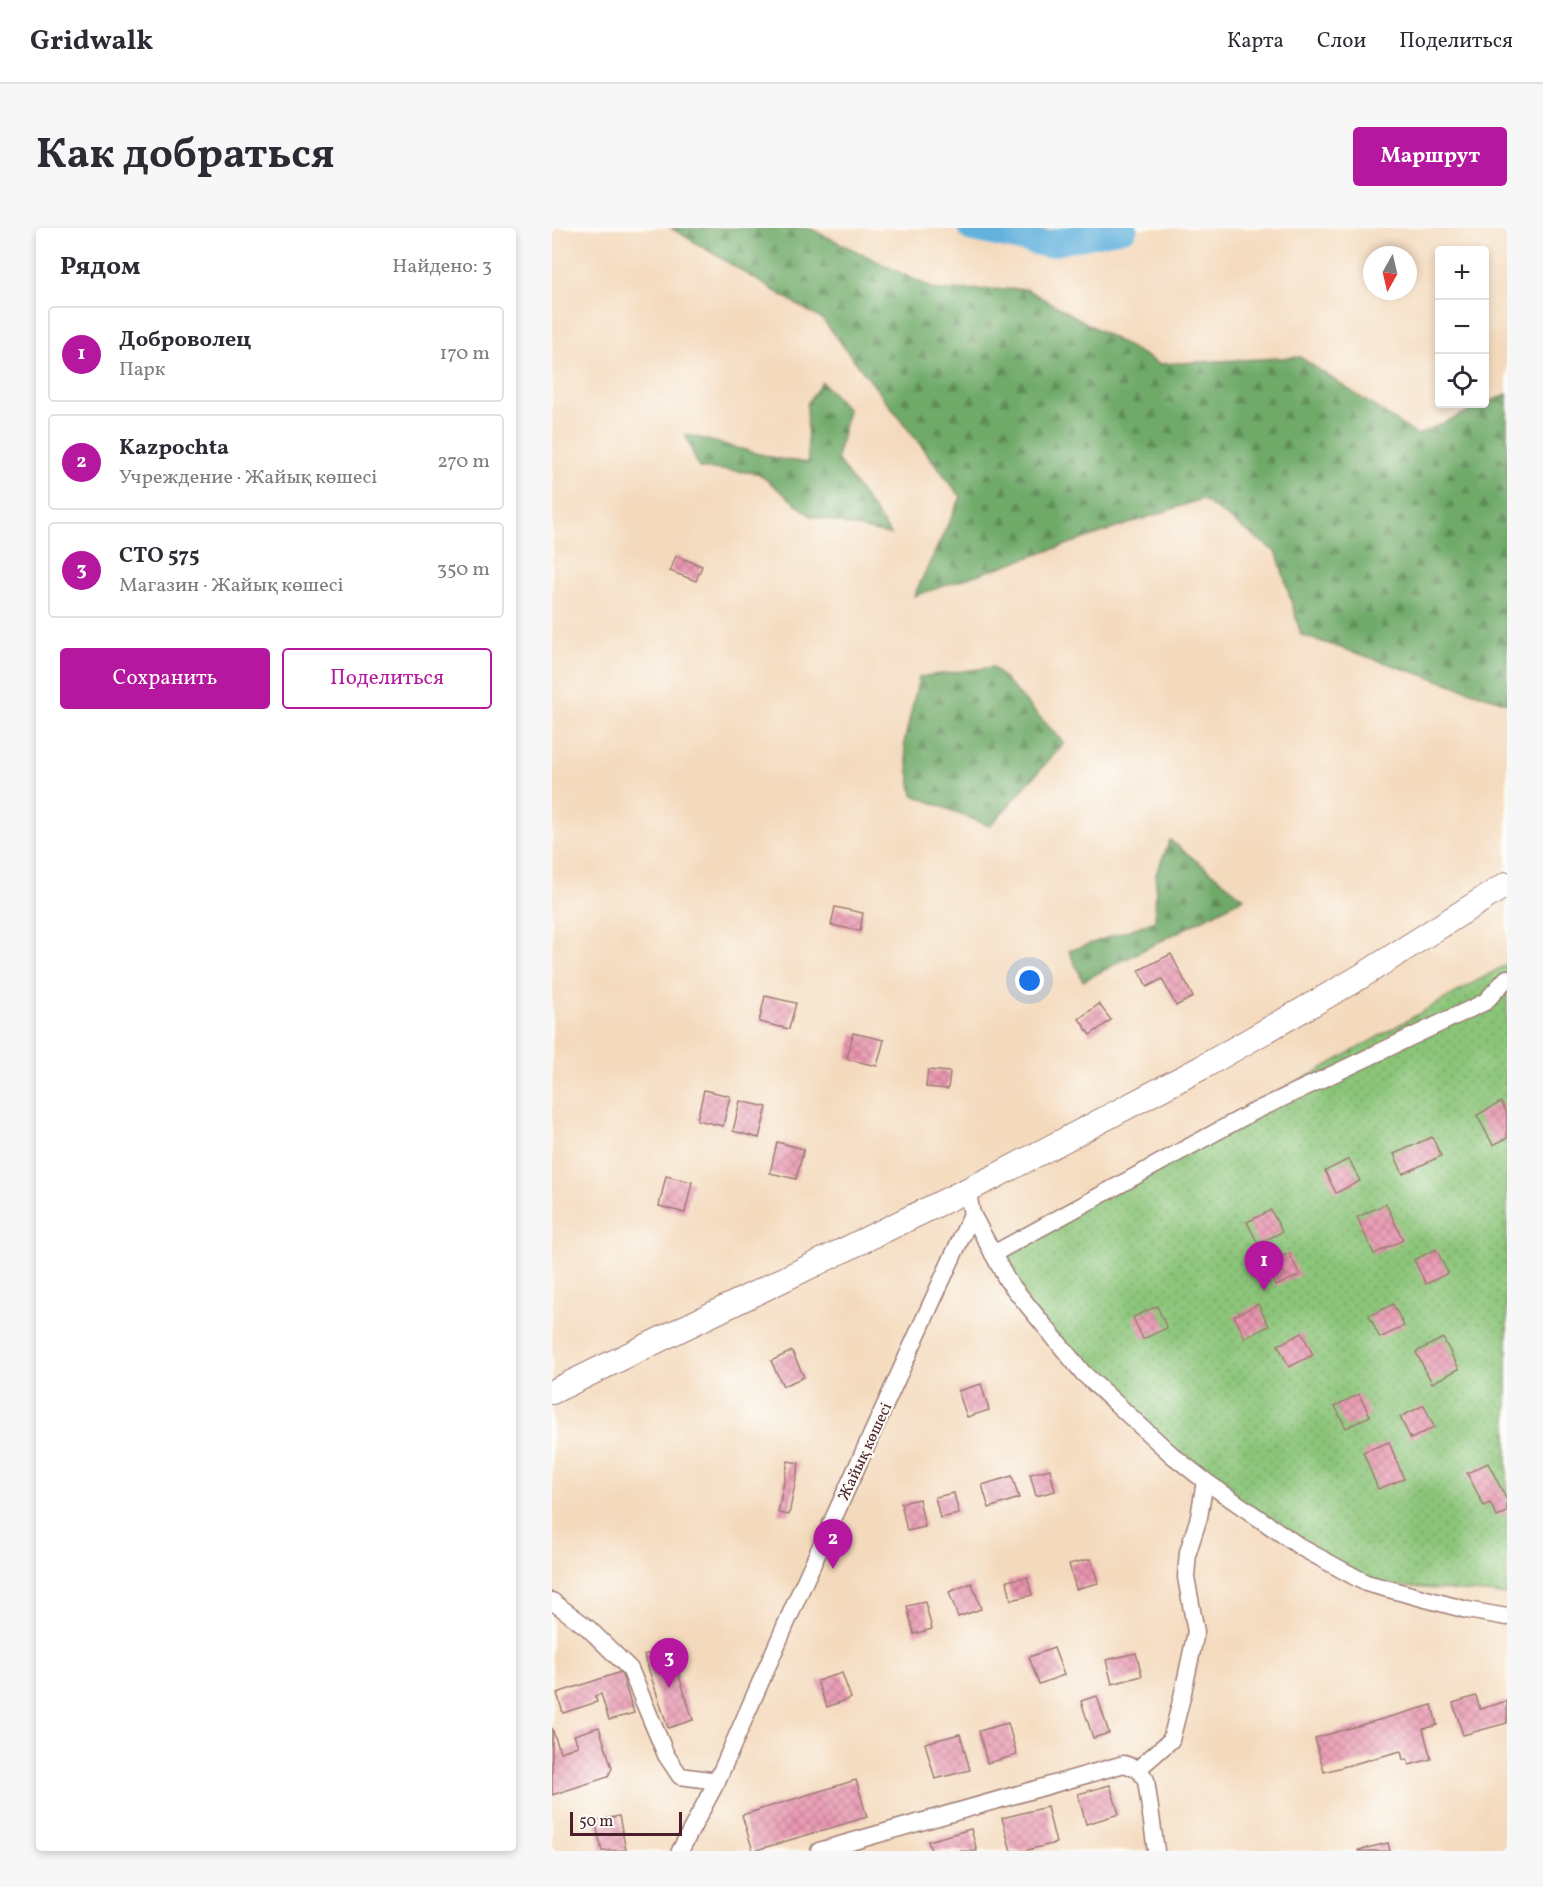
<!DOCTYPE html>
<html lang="ru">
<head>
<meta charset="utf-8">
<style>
  :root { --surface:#fff; --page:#f7f7f7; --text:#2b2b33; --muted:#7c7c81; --line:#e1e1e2; --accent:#b5179e }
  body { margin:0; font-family:Vollkorn,serif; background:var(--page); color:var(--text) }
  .controls { position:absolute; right:18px; top:18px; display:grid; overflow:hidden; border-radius:6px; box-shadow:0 3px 9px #0003 }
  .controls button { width:54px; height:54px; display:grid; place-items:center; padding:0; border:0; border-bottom:2px solid var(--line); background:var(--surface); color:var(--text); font:30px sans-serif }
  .compass { position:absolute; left:811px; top:18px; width:54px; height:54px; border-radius:50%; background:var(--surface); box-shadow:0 3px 9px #0003; rotate:188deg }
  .scale { position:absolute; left:18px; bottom:15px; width:112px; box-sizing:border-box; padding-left:6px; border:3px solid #4a1f2b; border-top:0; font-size:16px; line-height:21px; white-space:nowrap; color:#4a1f2b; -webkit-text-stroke:4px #fdfcf7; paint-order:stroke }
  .you { position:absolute; left:478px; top:753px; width:21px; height:21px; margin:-15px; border:4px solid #fff; border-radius:50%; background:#1a73e8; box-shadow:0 0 0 9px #1a73e833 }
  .badge { display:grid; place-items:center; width:39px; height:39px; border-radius:50%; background:var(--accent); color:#fff; font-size:20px; font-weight:700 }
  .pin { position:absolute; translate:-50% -50px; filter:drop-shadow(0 2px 3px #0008) }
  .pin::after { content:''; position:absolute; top:32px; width:21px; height:18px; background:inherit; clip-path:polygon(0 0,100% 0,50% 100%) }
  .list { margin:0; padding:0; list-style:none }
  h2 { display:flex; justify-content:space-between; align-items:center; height:78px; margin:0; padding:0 24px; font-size:26px }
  h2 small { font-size:20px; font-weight:400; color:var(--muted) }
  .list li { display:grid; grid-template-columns:39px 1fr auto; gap:18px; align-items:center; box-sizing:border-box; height:96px; margin:0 12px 12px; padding:0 12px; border:2px solid var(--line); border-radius:6px }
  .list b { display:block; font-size:22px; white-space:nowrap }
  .list p { margin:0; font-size:20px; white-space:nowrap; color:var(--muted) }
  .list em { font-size:20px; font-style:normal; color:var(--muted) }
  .actions { display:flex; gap:12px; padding:18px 24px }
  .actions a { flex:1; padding:14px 0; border:2px solid var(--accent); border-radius:6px; text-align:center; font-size:21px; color:var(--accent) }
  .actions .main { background:var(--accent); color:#fff }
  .icon { flex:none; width:33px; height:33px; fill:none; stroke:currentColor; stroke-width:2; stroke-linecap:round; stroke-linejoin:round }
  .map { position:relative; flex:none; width:955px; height:1623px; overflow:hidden; border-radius:6px }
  header { display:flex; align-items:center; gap:36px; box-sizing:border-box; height:84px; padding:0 30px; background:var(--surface); border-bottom:2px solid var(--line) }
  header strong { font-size:28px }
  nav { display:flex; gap:33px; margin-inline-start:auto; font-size:21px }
  .intro { display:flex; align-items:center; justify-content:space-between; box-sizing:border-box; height:144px; padding:0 36px }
  h1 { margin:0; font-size:42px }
  .button { padding:15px 27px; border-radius:6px; background:var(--accent); color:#fff; font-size:21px; font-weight:700 }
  main { display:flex; gap:36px; padding:0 36px }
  aside { flex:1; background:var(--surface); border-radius:6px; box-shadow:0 3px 9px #0003 }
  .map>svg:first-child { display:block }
  .forest { fill:url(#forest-firs); stroke:#5d644a; stroke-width:1.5 }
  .garden { fill:url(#garden-dots); stroke:#6a7252; stroke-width:1.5 }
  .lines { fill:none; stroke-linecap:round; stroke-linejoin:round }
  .river { stroke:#64b2de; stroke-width:27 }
  .building { fill:url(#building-cross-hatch) }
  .minor-casing { stroke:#9f7c74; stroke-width:19 }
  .secondary-casing { stroke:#9f7c74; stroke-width:26 }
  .minor { stroke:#fff; stroke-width:16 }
  .secondary { stroke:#fff; stroke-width:24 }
  .labels { text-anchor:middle; stroke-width:4.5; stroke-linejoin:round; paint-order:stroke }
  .street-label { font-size:16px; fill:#4a1f2b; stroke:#fdfcf7 }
</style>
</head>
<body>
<header>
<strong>Gridwalk</strong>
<nav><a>Карта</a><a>Слои</a><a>Поделиться</a></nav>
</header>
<div class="intro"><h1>Как добраться</h1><a class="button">Маршрут</a></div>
<main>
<aside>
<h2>Рядом<small>Найдено: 3</small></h2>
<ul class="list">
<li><span class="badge">1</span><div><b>Доброволец</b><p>Парк</p></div><em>170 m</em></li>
<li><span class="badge">2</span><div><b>Kazpochta</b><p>Учреждение · Жайық көшесі</p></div><em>270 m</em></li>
<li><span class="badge">3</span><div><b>СТО 575</b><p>Магазин · Жайық көшесі</p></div><em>350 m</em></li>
</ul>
<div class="actions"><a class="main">Сохранить</a><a>Поделиться</a></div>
</aside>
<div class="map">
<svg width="955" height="1623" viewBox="0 0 955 1623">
  <defs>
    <pattern id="forest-firs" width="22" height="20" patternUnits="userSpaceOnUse" patternTransform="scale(1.5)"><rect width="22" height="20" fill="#70aa69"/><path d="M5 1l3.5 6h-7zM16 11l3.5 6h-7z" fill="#5e8a57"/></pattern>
    <pattern id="garden-dots" width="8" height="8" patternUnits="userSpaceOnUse" patternTransform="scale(1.5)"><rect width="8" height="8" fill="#8bc579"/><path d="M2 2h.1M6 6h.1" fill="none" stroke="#749f63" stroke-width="1.8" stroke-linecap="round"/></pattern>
    <pattern id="building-cross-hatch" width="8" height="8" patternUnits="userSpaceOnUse" patternTransform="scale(1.5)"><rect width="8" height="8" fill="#e995b0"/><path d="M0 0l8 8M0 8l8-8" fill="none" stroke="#bf798f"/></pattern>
  </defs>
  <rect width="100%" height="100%" fill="#fdfcf7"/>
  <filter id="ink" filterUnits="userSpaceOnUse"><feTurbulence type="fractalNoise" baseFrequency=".0167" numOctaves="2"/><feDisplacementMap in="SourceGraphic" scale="12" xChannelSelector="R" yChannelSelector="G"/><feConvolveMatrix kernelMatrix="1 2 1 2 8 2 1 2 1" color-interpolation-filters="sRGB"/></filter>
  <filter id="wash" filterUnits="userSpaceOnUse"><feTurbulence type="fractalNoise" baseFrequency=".008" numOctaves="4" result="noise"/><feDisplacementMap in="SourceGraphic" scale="24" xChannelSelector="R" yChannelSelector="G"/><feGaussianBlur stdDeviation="1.35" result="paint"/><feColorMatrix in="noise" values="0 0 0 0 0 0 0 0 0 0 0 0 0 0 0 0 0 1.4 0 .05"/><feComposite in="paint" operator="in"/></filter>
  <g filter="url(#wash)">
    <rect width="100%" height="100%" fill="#f4dabd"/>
    <g class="forest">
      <polygon points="119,0 257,0 384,62 474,61 607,136 748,129 865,207 955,166 955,475 749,407 725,325 650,271 362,368 409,269 271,92"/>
      <polygon points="270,154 296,182 285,231 339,307 259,288 206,245 147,240 133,206 227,231 256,235 255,176"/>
      <polygon points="441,439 512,515 438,598 361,567 352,515 367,449"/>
      <polygon points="618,612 692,670 531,753 517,723 603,693 604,646"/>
    </g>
    <polygon class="garden" points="955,736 955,1367 814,1355 620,1227 495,1101 441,1026"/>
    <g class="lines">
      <polyline class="river" points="419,0 495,16 572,0"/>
    </g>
    <g id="blocks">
      <g class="building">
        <polygon points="124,328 150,338 144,353 118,343"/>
        <polygon points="283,679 311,685 308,703 279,697"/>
        <polygon points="619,726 641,769 624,778 610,751 595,759 587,742"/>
        <polygon points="213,768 244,775 237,801 207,794"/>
        <polygon points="547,776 559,792 538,807 527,791"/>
        <polygon points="301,805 332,812 325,838 295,831"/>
        <polygon points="376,842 398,844 396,861 374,859"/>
        <polygon points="152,862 178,868 171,898 145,892"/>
        <polygon points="188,873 215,879 207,910 181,903"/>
        <polygon points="949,874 955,886 955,910 941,917 925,887"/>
        <polygon points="880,909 889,928 851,946 842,926"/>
        <polygon points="225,914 252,921 244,951 218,945"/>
        <polygon points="797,931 808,953 784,965 773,943"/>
        <polygon points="114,948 140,954 133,985 107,978"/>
        <polygon points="834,976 851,1012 822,1026 805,989"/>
        <polygon points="719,982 730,1004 706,1016 695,994"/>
        <polygon points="884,1021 896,1045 874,1056 862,1032"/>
        <polygon points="737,1025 748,1047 724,1058 713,1037"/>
        <polygon points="706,1076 717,1098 693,1110 682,1088"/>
        <polygon points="841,1076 852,1098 828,1110 817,1088"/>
        <polygon points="605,1078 615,1100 591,1111 581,1089"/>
        <polygon points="750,1105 761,1127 737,1139 726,1117"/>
        <polygon points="891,1110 907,1141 880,1155 864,1124"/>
        <polygon points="240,1123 252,1149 231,1158 219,1133"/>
        <polygon points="429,1156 437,1182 415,1189 406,1163"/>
        <polygon points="807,1166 818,1188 794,1200 783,1178"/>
        <polygon points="872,1177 882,1199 859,1211 848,1189"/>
        <polygon points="837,1214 852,1251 826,1261 811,1224"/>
        <polygon points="236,1233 247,1235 237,1287 226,1285"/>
        <polygon points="936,1235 955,1272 955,1284 945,1289 938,1275 932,1278 915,1245"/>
        <polygon points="498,1241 503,1263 484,1268 478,1246"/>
        <polygon points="460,1248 467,1270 437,1280 430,1257"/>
        <polygon points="402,1265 407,1286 388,1290 383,1269"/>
        <polygon points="367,1271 373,1299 355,1303 349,1275"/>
        <polygon points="539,1331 546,1355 524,1361 517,1336"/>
        <polygon points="475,1349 480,1367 459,1372 455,1353"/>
        <polygon points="420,1355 429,1381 406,1389 397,1364"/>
        <polygon points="373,1374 380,1401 362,1406 355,1378"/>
        <polygon points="118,1419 141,1492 116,1500 92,1427"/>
        <polygon points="502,1420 512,1447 487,1456 477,1429"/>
        <polygon points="584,1425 590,1448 560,1456 554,1432"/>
        <polygon points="69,1444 82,1485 57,1492 49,1466 43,1468 45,1474 11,1485 5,1465"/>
        <polygon points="290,1445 299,1470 275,1479 265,1453"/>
        <polygon points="545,1468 557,1505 541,1510 529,1473"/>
        <polygon points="924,1468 928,1481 955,1473 955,1495 911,1507 901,1475"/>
        <polygon points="880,1477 885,1497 871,1501 879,1531 857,1537 855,1531 851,1532 849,1523 772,1544 763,1510"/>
        <polygon points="456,1495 465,1527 435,1535 427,1503"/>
        <polygon points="47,1499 60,1540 56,1549 0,1567 0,1500 8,1524 26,1518 22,1507"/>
        <polygon points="408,1506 418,1542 383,1551 373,1515"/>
        <polygon points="304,1552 315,1589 201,1623 190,1587"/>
        <polygon points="558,1557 567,1586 534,1596 526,1566"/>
        <polygon points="495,1579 504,1615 472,1623 459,1623 450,1590"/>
        <polygon points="67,1588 74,1622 50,1623 43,1593"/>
        <polygon points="419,1601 425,1623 379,1623 376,1613"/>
        <polygon points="836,1615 838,1623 806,1623 806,1622"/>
      </g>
    </g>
  </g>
  <g filter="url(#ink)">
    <use href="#blocks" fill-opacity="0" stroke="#9f7c74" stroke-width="1.5"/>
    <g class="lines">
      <g class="minor-casing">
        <g id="minor">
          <polyline points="415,962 420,986 455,1052 531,1145 620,1227 653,1253 750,1320 814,1355 915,1382 955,1389"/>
          <polyline points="441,1026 697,886 933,774 955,750"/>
          <polyline points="0,1373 36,1400 78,1441 114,1527 128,1548 165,1553"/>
          <polyline points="586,1541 619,1512 630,1469 644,1404 634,1349 636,1324 647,1289 653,1253"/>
          <polyline points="128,1623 165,1553 252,1355 420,986"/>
          <polyline points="267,1623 572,1536 586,1541 594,1552 604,1623"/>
        </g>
      </g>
      <g class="secondary-casing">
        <polyline id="secondary" points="0,1164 442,949 649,840 808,749 955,656"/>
      </g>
      <use href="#minor" class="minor"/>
      <use href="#secondary" class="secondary"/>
    </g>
  </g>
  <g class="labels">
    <g class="street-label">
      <text transform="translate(312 1223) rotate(-65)" y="6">Жайық көшесі</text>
    </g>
  </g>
</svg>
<div class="controls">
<button>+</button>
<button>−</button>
<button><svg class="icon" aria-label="locate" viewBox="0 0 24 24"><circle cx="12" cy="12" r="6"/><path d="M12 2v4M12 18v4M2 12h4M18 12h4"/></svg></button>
</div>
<svg class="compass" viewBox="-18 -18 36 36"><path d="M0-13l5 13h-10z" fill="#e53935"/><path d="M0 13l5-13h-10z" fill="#7c7c81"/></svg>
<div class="scale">50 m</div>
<div class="you"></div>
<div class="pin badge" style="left:712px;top:1063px">1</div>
<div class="pin badge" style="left:281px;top:1341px">2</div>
<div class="pin badge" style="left:117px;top:1460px">3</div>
</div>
</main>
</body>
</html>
